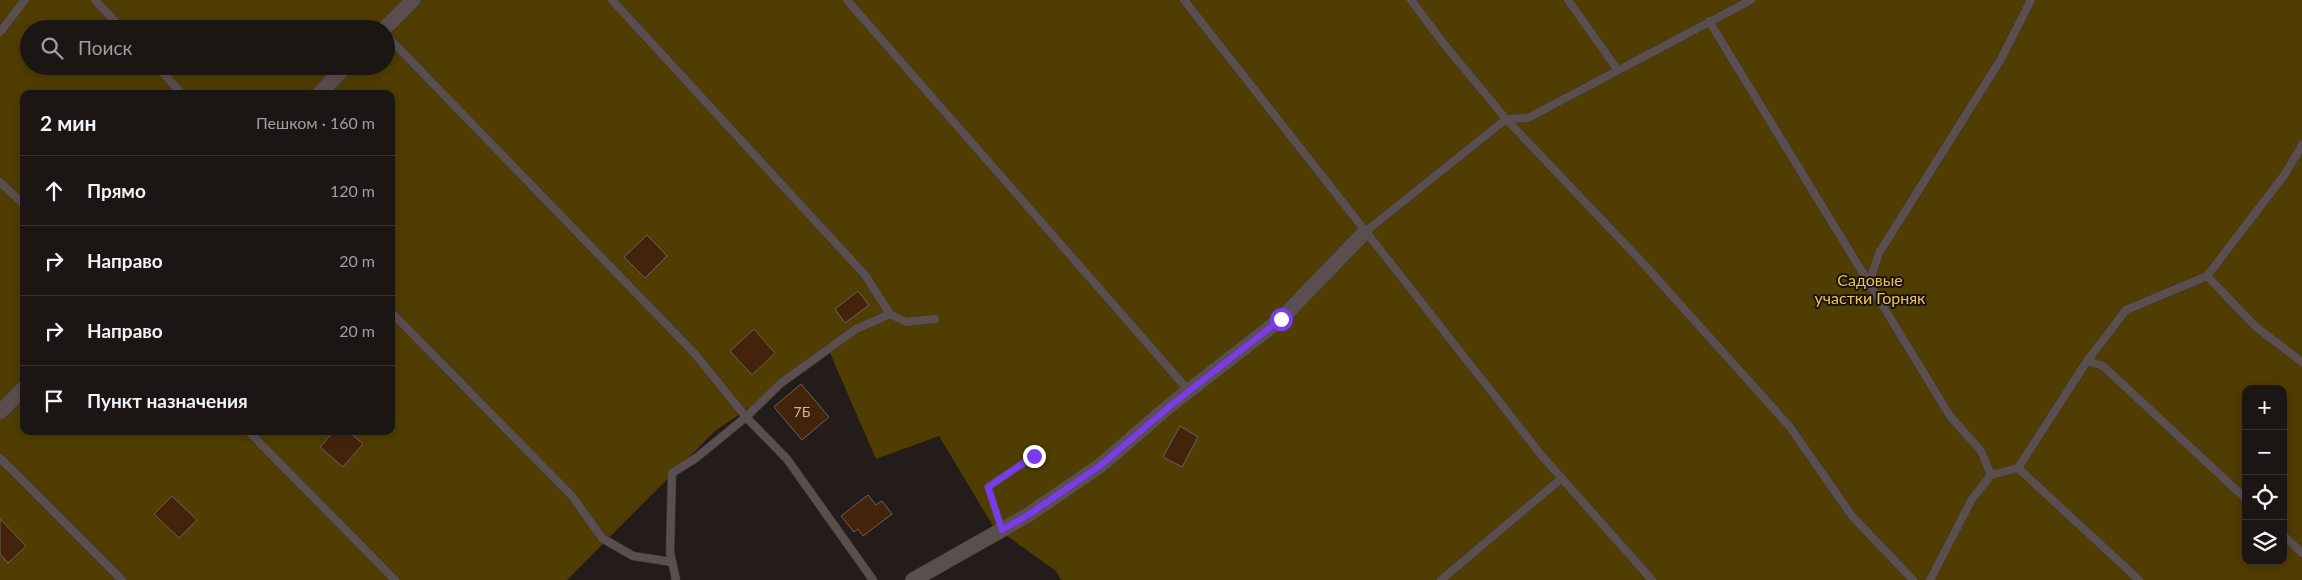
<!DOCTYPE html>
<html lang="ru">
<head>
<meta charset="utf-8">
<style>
  :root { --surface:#1b1514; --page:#241e1d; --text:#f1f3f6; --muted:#a09fa0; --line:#393434 }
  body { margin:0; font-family:Lato,sans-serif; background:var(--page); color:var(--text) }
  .controls { position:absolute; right:15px; bottom:15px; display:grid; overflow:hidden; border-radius:10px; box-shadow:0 2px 12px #0003 }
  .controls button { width:45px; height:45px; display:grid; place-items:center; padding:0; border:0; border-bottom:1px solid var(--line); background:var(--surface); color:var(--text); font:25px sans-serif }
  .stop { position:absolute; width:15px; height:15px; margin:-11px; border:4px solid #7c3aed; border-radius:50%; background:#fff }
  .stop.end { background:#7c3aed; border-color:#fff; box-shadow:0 1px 5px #0008 }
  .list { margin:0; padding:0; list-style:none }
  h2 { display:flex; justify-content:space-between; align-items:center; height:65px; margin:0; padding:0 20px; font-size:21px }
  h2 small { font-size:16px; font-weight:400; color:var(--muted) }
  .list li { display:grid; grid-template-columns:32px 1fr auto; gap:15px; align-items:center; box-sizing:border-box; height:70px; padding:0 20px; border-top:1px solid var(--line) }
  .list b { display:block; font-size:19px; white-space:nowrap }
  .list em { font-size:16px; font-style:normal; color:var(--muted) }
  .icon { flex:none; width:28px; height:28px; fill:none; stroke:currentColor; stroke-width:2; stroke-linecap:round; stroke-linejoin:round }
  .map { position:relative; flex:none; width:2302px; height:580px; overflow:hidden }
  .search { position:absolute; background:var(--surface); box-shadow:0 2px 12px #0003; left:20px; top:20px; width:375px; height:55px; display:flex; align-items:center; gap:12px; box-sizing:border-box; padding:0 18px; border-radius:28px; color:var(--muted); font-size:19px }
  .panel { position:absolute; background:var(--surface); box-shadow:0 2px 12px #0003; left:20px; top:90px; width:375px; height:345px; border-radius:10px }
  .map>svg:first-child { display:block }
  .green { fill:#503d01; fill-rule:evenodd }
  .building { fill:#43240a; stroke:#6a625c }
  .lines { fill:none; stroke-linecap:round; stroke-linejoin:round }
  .lane-casing { stroke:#3f3838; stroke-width:9 }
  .street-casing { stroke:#3f3838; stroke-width:16 }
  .lane { stroke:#5a4f4e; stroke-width:8 }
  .street { stroke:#5a4f4e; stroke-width:15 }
  .route { stroke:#7c3aed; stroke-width:6 }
  .labels { text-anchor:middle; stroke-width:4; stroke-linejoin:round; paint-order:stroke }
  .number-label { font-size:14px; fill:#c4b8b0 }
  .park-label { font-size:16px; fill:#eac259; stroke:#1b1312 }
</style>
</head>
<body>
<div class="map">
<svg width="2302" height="580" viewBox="0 0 2302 580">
  <rect width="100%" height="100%" fill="#241c1b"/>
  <path class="green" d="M0 0H2302V580H1061L1056 571 993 526 939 436 876 459 830 353 715 431 567 580H0ZM29 29H386V66H29ZM24 94H391V431H24ZM2246 389H2283V561H2246Z"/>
  <g class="building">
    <polygon points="647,235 667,256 645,278 624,257"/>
    <polygon points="858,291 869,305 845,323 835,309"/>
    <polygon points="754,329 775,353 752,375 730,351"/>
    <polygon points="801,384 829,417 802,440 774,407"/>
    <polygon points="1180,426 1198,437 1182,467 1163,457"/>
    <polygon points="334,431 348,431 363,444 343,467 320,447"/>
    <polygon points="868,495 876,505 882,501 892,514 863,536 858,529 854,532 841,516"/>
    <polygon points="172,496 197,520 179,538 154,514"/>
    <polygon points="0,519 26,546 8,563 0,554"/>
  </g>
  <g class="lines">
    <g class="lane-casing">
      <g id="lane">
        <polyline points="95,0 122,29"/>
        <polyline points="612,0 865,275 890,314 856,329 781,383 746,417 696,458 672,473 670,552 676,580"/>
        <polyline points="847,0 1189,391"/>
        <polyline points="1184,0 1542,456 1652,580"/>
        <polyline points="1411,0 1444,44 1506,119 1641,261 1790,427 1852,516 1913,580"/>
        <polyline points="1568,0 1617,69"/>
        <polyline points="1709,21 1869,283"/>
        <polyline points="0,32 25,0"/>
        <polyline points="386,35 695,354 746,417 787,459 873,580"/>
        <polyline points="157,66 182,94"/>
        <polyline points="0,182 24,205"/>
        <polyline points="1365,232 1506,119 1528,118 1751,0"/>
        <polyline points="2207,276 2256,327 2302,362"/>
        <polyline points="391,312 572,496 602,538 633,556 672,562"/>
        <polyline points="890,314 906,322 935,319"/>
        <polyline points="2087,361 2103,366 2246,499"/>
        <polyline points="248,431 395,580"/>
        <polyline points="0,458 122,580"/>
        <polyline points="2018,468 2139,580"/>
        <polyline points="1991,475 1981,451 1950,416 1869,283 1879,253 2001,59 2031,0"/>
        <polyline points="1002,530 988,487 1034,456"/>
        <polyline points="2283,535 2302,553"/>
        <polyline points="1441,580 1562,478"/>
        <polyline points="1930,580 1972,499 1991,475 2018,468 2087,361 2126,310 2207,276 2285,174 2302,145"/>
      </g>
    </g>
    <g class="street-casing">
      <g id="street">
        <polyline points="384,29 413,0"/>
        <polyline points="319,94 346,66"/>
        <polyline points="0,412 24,388"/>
        <polyline points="913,580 1028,515 1101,465 1169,406 1281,319 1365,232"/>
      </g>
    </g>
    <use href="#lane" class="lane"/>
    <use href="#street" class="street"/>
  </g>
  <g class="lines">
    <polyline class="route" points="1034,456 988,487 1002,530 1028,515 1101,465 1170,406 1281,319"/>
  </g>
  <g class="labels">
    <g class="number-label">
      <text x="802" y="417">7Б</text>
    </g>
    <g class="park-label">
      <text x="1870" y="286">Садовые<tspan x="1870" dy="18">участки Горняк</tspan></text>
    </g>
  </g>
</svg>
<div class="controls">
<button>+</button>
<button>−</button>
<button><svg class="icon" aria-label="locate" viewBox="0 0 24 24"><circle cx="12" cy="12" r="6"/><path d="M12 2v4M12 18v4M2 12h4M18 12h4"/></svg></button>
<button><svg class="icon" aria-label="layers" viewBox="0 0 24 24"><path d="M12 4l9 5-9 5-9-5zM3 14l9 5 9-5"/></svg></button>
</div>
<div class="stop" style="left:1281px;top:319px"></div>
<div class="stop end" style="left:1034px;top:456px"></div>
<div class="search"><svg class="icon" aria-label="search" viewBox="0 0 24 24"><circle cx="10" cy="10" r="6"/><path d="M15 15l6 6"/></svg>Поиск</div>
<section class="panel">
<h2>2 мин<small>Пешком · 160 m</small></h2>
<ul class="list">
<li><svg class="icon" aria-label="ahead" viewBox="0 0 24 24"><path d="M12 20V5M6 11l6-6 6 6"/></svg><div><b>Прямо</b></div><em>120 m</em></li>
<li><svg class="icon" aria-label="right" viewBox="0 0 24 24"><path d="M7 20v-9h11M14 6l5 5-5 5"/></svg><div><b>Направо</b></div><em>20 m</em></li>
<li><svg class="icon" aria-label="right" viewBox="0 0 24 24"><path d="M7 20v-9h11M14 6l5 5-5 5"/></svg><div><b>Направо</b></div><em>20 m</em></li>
<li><svg class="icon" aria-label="arrive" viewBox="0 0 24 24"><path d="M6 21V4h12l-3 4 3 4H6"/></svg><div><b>Пункт назначения</b></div></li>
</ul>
</section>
</div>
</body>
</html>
